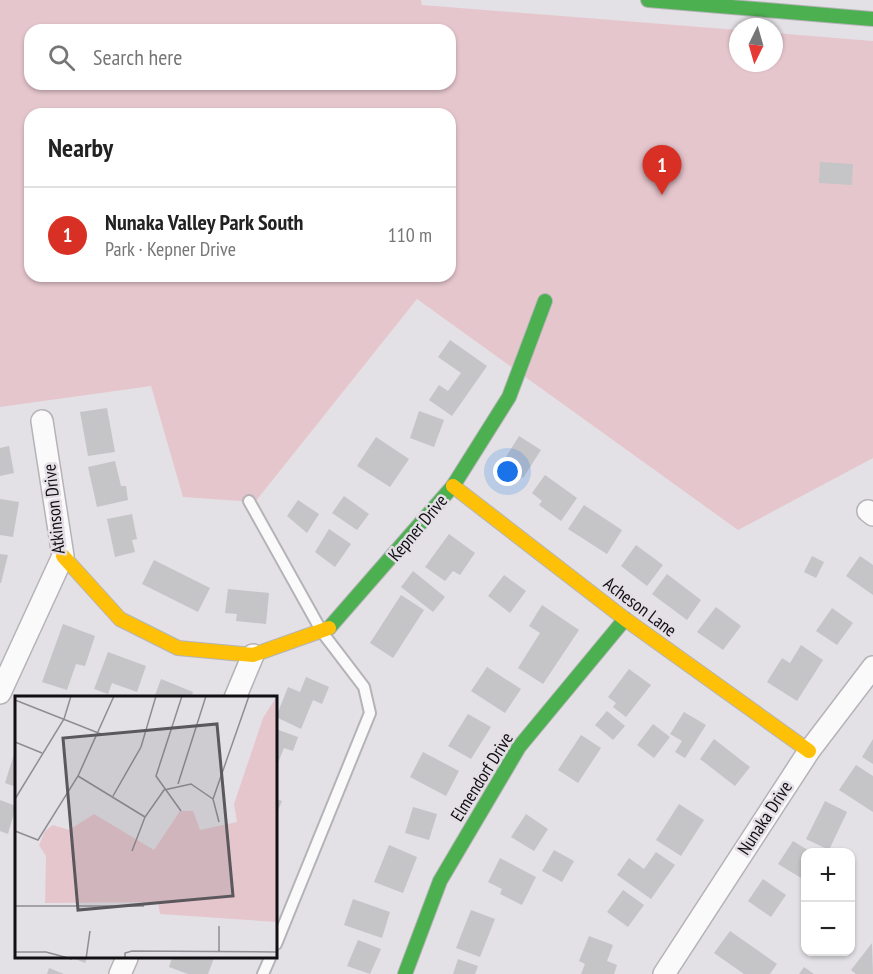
<!DOCTYPE html>
<html lang="en">
<head>
<meta charset="utf-8">
<style>
  :root { --surface:#fff; --page:#f6f6f6; --text:#222; --muted:#767676; --line:#e0e0e0; --accent:#d93025 }
  body { margin:0; font-family:"PT Sans Narrow",sans-serif; background:var(--page); color:var(--text) }
  .controls { position:absolute; right:18px; bottom:18px; display:grid; overflow:hidden; border-radius:12px; box-shadow:0 2px 4px #0004 }
  .controls button { width:54px; height:54px; display:grid; place-items:center; padding:0; border:0; border-bottom:2px solid var(--line); background:var(--surface); color:var(--text); font:30px sans-serif }
  .compass { position:absolute; left:729px; top:18px; width:54px; height:54px; border-radius:50%; background:var(--surface); box-shadow:0 2px 4px #0004; rotate:185deg }
  .you { position:absolute; left:508px; top:472px; width:21px; height:21px; margin:-15px; border:4px solid #fff; border-radius:50%; background:#1a73e8; box-shadow:0 0 0 9px #1a73e833 }
  .badge { display:grid; place-items:center; width:39px; height:39px; border-radius:50%; background:var(--accent); color:#fff; font-size:20px; font-weight:700 }
  .pin { position:absolute; translate:-50% -50px; filter:drop-shadow(0 2px 3px #0008) }
  .pin::after { content:''; position:absolute; top:32px; width:21px; height:18px; background:inherit; clip-path:polygon(0 0,100% 0,50% 100%) }
  .list { margin:0; padding:0; list-style:none }
  h2 { display:flex; justify-content:space-between; align-items:center; height:78px; margin:0; padding:0 24px; font-size:26px }
  h2 small { font-size:20px; font-weight:400; color:var(--muted) }
  .list li { display:grid; grid-template-columns:39px 1fr auto; gap:18px; align-items:center; box-sizing:border-box; height:96px; padding:0 24px; border-top:2px solid var(--line) }
  .list b { display:block; font-size:22px; white-space:nowrap }
  .list p { margin:0; font-size:20px; white-space:nowrap; color:var(--muted) }
  .list em { font-size:20px; font-style:normal; color:var(--muted) }
  .icon { flex:none; width:33px; height:33px; fill:none; stroke:currentColor; stroke-width:2; stroke-linecap:round; stroke-linejoin:round }
  .map { position:relative; flex:none; width:873px; height:974px; overflow:hidden }
  .search { position:absolute; background:var(--surface); box-shadow:0 2px 4px #0004; left:24px; top:24px; width:432px; height:66px; display:flex; align-items:center; gap:15px; box-sizing:border-box; padding:0 21px; border-radius:18px; color:var(--muted); font-size:22px }
  .panel { position:absolute; background:var(--surface); box-shadow:0 2px 4px #0004; left:24px; top:108px; width:432px; height:174px; border-radius:18px }
  .map>svg:first-child { display:block }
  .green { fill:#e6c6cd; fill-rule:evenodd }
  .building { fill:#c5c4c7 }
  .lines { fill:none; stroke-linecap:round; stroke-linejoin:round }
  .lane-casing { stroke:#b5b3b7; stroke-width:14 }
  .street-casing { stroke:#b5b3b7; stroke-width:24 }
  .fast-casing { stroke:#b5b3b7; stroke-width:16 }
  .slow-casing { stroke:#b5b3b7; stroke-width:16 }
  .lane { stroke:#fbfafb; stroke-width:10 }
  .street { stroke:#fbfafb; stroke-width:21 }
  .fast { stroke:#4caf50; stroke-width:14 }
  .slow { stroke:#ffc107; stroke-width:14 }
  .labels { text-anchor:middle; stroke-width:5; stroke-linejoin:round; paint-order:stroke }
  .street-label { font-size:18px; fill:#110f12; stroke:#e4dfe7 }
  .inset-road { fill:none; stroke:#8f8d91; stroke-width:1.5 }
  .view { fill:#5a585c; fill-opacity:0.15; stroke:#5a585c; stroke-width:3 }
  .inset-edge { fill:none; stroke:#110f12; stroke-width:3 }
</style>
</head>
<body>
<div class="map">
<svg width="873" height="974" viewBox="0 0 873 974">
  <rect width="100%" height="100%" fill="#e3e1e5"/>
  <path class="green" d="M0 0H421L422 5 738 30V63H774V33L873 41V458L738 530 417 299 255 502 183 497 151 386 0 407ZM30 30H450V84H30ZM30 114H450V276H30Z"/>
  <g class="building">
    <polygon points="820,162 853,164 852,185 819,183"/>
    <polygon points="450,340 487,366 452,416 429,400 439,385 448,391 461,373 438,357"/>
    <polygon points="107,408 115,452 88,456 80,412"/>
    <polygon points="419,411 444,420 434,447 410,438"/>
    <polygon points="519,436 541,450 523,478 501,465"/>
    <polygon points="376,437 409,459 390,487 357,466"/>
    <polygon points="9,446 14,473 0,476 0,448"/>
    <polygon points="115,461 121,486 126,486 128,500 97,507 88,467"/>
    <polygon points="545,475 577,498 561,521 539,505 542,501 532,493"/>
    <polygon points="344,496 369,514 357,530 332,513"/>
    <polygon points="0,499 19,502 13,537 0,535"/>
    <polygon points="298,500 319,514 307,533 287,516"/>
    <polygon points="584,505 622,530 607,554 568,529"/>
    <polygon points="132,514 137,539 132,540 135,552 115,557 107,519"/>
    <polygon points="329,529 351,544 335,567 315,552"/>
    <polygon points="449,534 475,553 460,575 453,571 445,581 425,567"/>
    <polygon points="636,545 663,565 647,586 621,566"/>
    <polygon points="0,554 8,555 1,583 0,583"/>
    <polygon points="812,556 824,562 816,578 804,572"/>
    <polygon points="860,556 873,565 873,595 846,576"/>
    <polygon points="154,560 210,588 198,612 142,584"/>
    <polygon points="413,571 445,597 433,612 401,587"/>
    <polygon points="667,574 701,600 687,620 652,594"/>
    <polygon points="504,575 526,591 510,613 488,596"/>
    <polygon points="228,589 269,593 266,624 236,621 237,614 225,613"/>
    <polygon points="401,595 424,610 393,658 370,643"/>
    <polygon points="542,605 579,630 543,684 518,668 540,633 529,626"/>
    <polygon points="716,607 741,626 723,650 697,632"/>
    <polygon points="832,608 853,623 837,645 816,631"/>
    <polygon points="63,624 95,636 85,666 76,664 67,690 42,682"/>
    <polygon points="801,645 823,660 797,701 767,682 782,658 790,663"/>
    <polygon points="108,652 146,666 137,692 112,683 108,694 94,689"/>
    <polygon points="487,667 521,689 505,713 471,691"/>
    <polygon points="629,669 651,685 626,717 613,707 616,703 608,697"/>
    <polygon points="306,677 329,687 322,704 313,700 301,729 276,717 288,687 300,692"/>
    <polygon points="161,679 193,692 191,698 154,698"/>
    <polygon points="607,711 625,726 613,740 595,725"/>
    <polygon points="684,712 706,725 685,758 675,752 682,741 670,734"/>
    <polygon points="468,714 491,727 471,759 448,746"/>
    <polygon points="653,724 670,737 654,758 637,745"/>
    <polygon points="276,729 298,737 293,751 284,748 276,768"/>
    <polygon points="581,735 601,748 578,783 558,770"/>
    <polygon points="714,739 750,767 735,786 700,759"/>
    <polygon points="873,739 873,764 862,757"/>
    <polygon points="16,748 16,787 5,783"/>
    <polygon points="423,752 459,771 446,796 410,777"/>
    <polygon points="856,765 873,776 873,812 839,790"/>
    <polygon points="276,799 282,801 276,815"/>
    <polygon points="0,800 16,806 8,834 0,831"/>
    <polygon points="825,801 847,812 829,850 806,839"/>
    <polygon points="679,804 704,820 681,856 656,840"/>
    <polygon points="413,807 437,814 429,840 405,833"/>
    <polygon points="526,814 548,829 534,851 511,837"/>
    <polygon points="793,841 811,852 806,852 806,881 778,864"/>
    <polygon points="389,845 417,857 403,893 374,882"/>
    <polygon points="554,850 574,861 562,882 542,871"/>
    <polygon points="656,852 675,865 651,899 617,875 629,858 644,869"/>
    <polygon points="500,858 536,877 522,905 500,894 502,889 488,882"/>
    <polygon points="763,879 786,895 771,917 748,901"/>
    <polygon points="623,890 644,905 628,927 607,912"/>
    <polygon points="353,899 390,912 382,938 344,925"/>
    <polygon points="471,910 495,919 480,957 456,948"/>
    <polygon points="730,931 777,964 770,974 744,974 714,953"/>
    <polygon points="589,936 613,945 607,961 617,965 614,974 581,974 585,964 579,961"/>
    <polygon points="358,940 381,949 370,974 347,966"/>
    <polygon points="872,943 873,974 856,974 851,970"/>
    <polygon points="73,958 87,958 85,963"/>
    <polygon points="172,958 214,958 208,974 188,974 169,967"/>
    <polygon points="458,959 478,966 475,974 453,974"/>
    <polygon points="804,967 814,974 799,974"/>
    <polygon points="49,968 64,974 47,974"/>
  </g>
  <g class="lines">
    <g class="lane-casing">
      <g id="lane">
        <polyline points="249,501 322,632 364,687 370,713 276,944"/>
        <polyline points="263,974 270,958"/>
      </g>
    </g>
    <g class="street-casing">
      <g id="street">
        <polyline points="868,511 873,515"/>
        <polyline points="0,693 63,556 42,421"/>
        <polyline points="235,698 253,655"/>
        <polyline points="120,974 127,958"/>
        <polyline points="664,974 809,751 873,667"/>
      </g>
    </g>
    <g class="fast-casing">
      <g id="fast">
        <polyline points="648,0 873,19"/>
        <polyline points="329,628 453,486 509,397 545,301"/>
        <polyline points="405,974 440,881 519,747 625,619"/>
      </g>
    </g>
    <g class="slow-casing">
      <g id="slow">
        <polyline points="453,486 625,619 809,751"/>
        <polyline points="63,556 120,619 178,648 253,655 329,628"/>
      </g>
    </g>
    <use href="#lane" class="lane"/>
    <use href="#street" class="street"/>
    <use href="#fast" class="fast"/>
    <use href="#slow" class="slow"/>
  </g>
  <g class="labels">
    <g class="street-label">
      <text transform="translate(54 509) rotate(-96)" y="6">Atkinson Drive</text>
      <text transform="translate(418 528) rotate(-50)" y="6">Kepner Drive</text>
      <text transform="translate(640 607) rotate(37)" y="6">Acheson Lane</text>
      <text transform="translate(482 777) rotate(-58)" y="6">Elmendorf Drive</text>
      <text transform="translate(765 818) rotate(-57)" y="6">Nunaka Drive</text>
    </g>
  </g>
  <g transform="translate(15 696)">
    <rect width="262" height="262" fill="#e3e1e5"/>
    <path d="M262 0V226L145 218 143 206 30 207 31 160 24 149 30 135 38 129 54 134 79 118 139 154 165 115H178L185 134 222 126 219 108 248 22Z" fill="#e6c6cd"/>
    <path class="inset-road" d="M0 4 86 38M0 46 27 57M63 80 130 121M163 88 191 0M98 100 126 51 141 0M0 103 49 23 56 0M166 115 141 80 167 0M204 126 198 103 234 0M0 135 23 144 63 80 99 0M117 155 130 121 149 94 176 88 198 103M0 210H129M204 230V256M0 256H31L57 263M71 263 75 235M110 263V257L117 255 263 256"/>
    <path class="view" d="M202 28 218 200 63 214 48 42Z"/>
    <rect width="262" height="262" class="inset-edge"/>
  </g>
</svg>
<div class="controls">
<button>+</button>
<button>−</button>
</div>
<svg class="compass" viewBox="-18 -18 36 36"><path d="M0-13l5 13h-10z" fill="#e53935"/><path d="M0 13l5-13h-10z" fill="#767676"/></svg>
<div class="you"></div>
<div class="pin badge" style="left:662px;top:195px">1</div>
<div class="search"><svg class="icon" aria-label="search" viewBox="0 0 24 24"><circle cx="10" cy="10" r="6"/><path d="M15 15l6 6"/></svg>Search here</div>
<section class="panel">
<h2>Nearby<small></small></h2>
<ul class="list">
<li><span class="badge">1</span><div><b>Nunaka Valley Park South</b><p>Park · Kepner Drive</p></div><em>110 m</em></li>
</ul>
</section>
</div>
</body>
</html>
